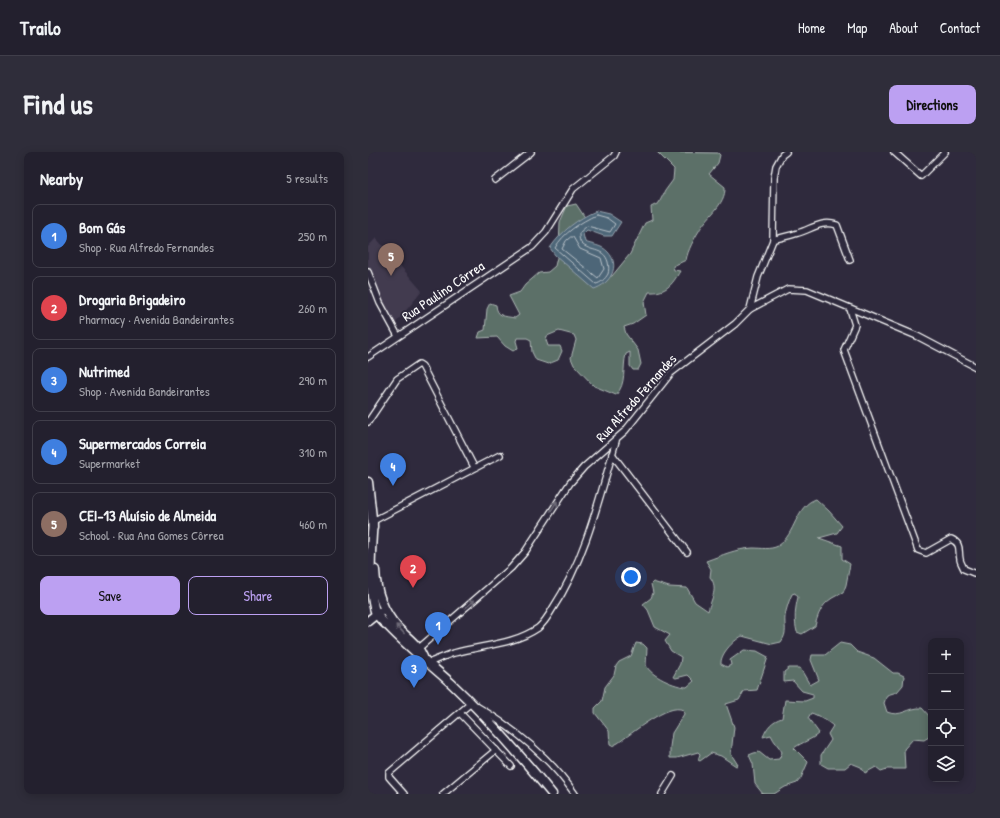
<!DOCTYPE html>
<html lang="en">
<head>
<meta charset="utf-8">
<style>
  :root { --surface:#23202e; --page:#2f2d3a; --text:#f1f3f6; --muted:#a3a3aa; --line:#403e4a; --accent:#bca0f2 }
  body { margin:0; font-family:"Patrick Hand",sans-serif; background:var(--page); color:var(--text) }
  .controls { position:absolute; right:12px; bottom:12px; display:grid; overflow:hidden; border-radius:8px; box-shadow:0 2px 10px #0003 }
  .controls button { width:36px; height:36px; display:grid; place-items:center; padding:0; border:0; border-bottom:1px solid var(--line); background:var(--surface); color:var(--text); font:20px sans-serif }
  .you { position:absolute; left:263px; top:425px; width:14px; height:14px; margin:-10px; border:3px solid #fff; border-radius:50%; background:#1a73e8; box-shadow:0 0 0 6px #1a73e833 }
  .badge { display:grid; place-items:center; width:26px; height:26px; border-radius:50%; background:var(--accent); color:#fff; font-size:13px; font-weight:700 }
  .pin { position:absolute; translate:-50% -33px; filter:drop-shadow(0 1px 2px #0008) }
  .pin::after { content:''; position:absolute; top:21px; width:14px; height:12px; background:inherit; clip-path:polygon(0 0,100% 0,50% 100%) }
  .list { margin:0; padding:0; list-style:none }
  h2 { display:flex; justify-content:space-between; align-items:center; height:52px; margin:0; padding:0 16px; font-size:17px }
  h2 small { font-size:13px; font-weight:400; color:var(--muted) }
  .list li { display:grid; grid-template-columns:26px 1fr auto; gap:12px; align-items:center; box-sizing:border-box; height:64px; margin:0 8px 8px; padding:0 8px; border:1px solid var(--line); border-radius:8px }
  .list b { display:block; font-size:15px; white-space:nowrap }
  .list p { margin:0; font-size:13px; white-space:nowrap; color:var(--muted) }
  .list em { font-size:13px; font-style:normal; color:var(--muted) }
  .actions { display:flex; gap:8px; padding:12px 16px }
  .actions a { flex:1; padding:9px 0; border:1px solid var(--accent); border-radius:8px; text-align:center; font-size:14px; color:var(--accent) }
  .actions .main { background:var(--accent); color:#111 }
  .icon { flex:none; width:22px; height:22px; fill:none; stroke:currentColor; stroke-width:2; stroke-linecap:round; stroke-linejoin:round }
  .map { position:relative; flex:none; width:608px; height:642px; overflow:hidden; border-radius:8px }
  header { display:flex; align-items:center; gap:24px; box-sizing:border-box; height:56px; padding:0 20px; background:var(--surface); border-bottom:1px solid var(--line) }
  header strong { font-size:19px }
  nav { display:flex; gap:22px; margin-inline-start:auto; font-size:14px }
  .intro { display:flex; align-items:center; justify-content:space-between; box-sizing:border-box; height:96px; padding:0 24px }
  h1 { margin:0; font-size:28px }
  .button { padding:10px 18px; border-radius:8px; background:var(--accent); color:#111; font-size:14px; font-weight:700 }
  main { display:flex; gap:24px; padding:0 24px }
  aside { flex:1; background:var(--surface); border-radius:8px; box-shadow:0 2px 10px #0003 }
  .map>svg:first-child { display:block }
  .built { fill:#423b50 }
  .green { fill:#5b6f68; stroke:#adb7b4 }
  .water { fill:#4e6678; stroke:#95a3ae }
  .lines { fill:none; stroke-linecap:round; stroke-linejoin:round }
  .shore { stroke:#b8c2c9; stroke-width:1 }
  .street-casing { stroke:#fff; stroke-width:8 }
  .secondary-casing { stroke:#fff; stroke-width:11 }
  .street { stroke:#2f2a3d; stroke-width:5.5 }
  .secondary { stroke:#2f2a3d; stroke-width:8 }
  .oneway { stroke:#6d6a77 }
  .labels { text-anchor:middle; stroke-width:4; stroke-linejoin:round; paint-order:stroke }
  .street-label { font-size:14px; fill:#fff; stroke:#2f2a3d }
</style>
</head>
<body>
<header>
<strong>Trailo</strong>
<nav><a>Home</a><a>Map</a><a>About</a><a>Contact</a></nav>
</header>
<div class="intro"><h1>Find us</h1><a class="button">Directions</a></div>
<main>
<aside>
<h2>Nearby<small>5 results</small></h2>
<ul class="list">
<li><span class="badge" style="background:#3f7fe0">1</span><div><b>Bom Gás</b><p>Shop · Rua Alfredo Fernandes</p></div><em>250 m</em></li>
<li><span class="badge" style="background:#e0444e">2</span><div><b>Drogaria Brigadeiro</b><p>Pharmacy · Avenida Bandeirantes</p></div><em>260 m</em></li>
<li><span class="badge" style="background:#3f7fe0">3</span><div><b>Nutrimed</b><p>Shop · Avenida Bandeirantes</p></div><em>290 m</em></li>
<li><span class="badge" style="background:#3f7fe0">4</span><div><b>Supermercados Correia</b><p>Supermarket</p></div><em>310 m</em></li>
<li><span class="badge" style="background:#8d6e63">5</span><div><b>CEI-13 Aluísio de Almeida</b><p>School · Rua Ana Gomes Côrrea</p></div><em>460 m</em></li>
</ul>
<div class="actions"><a class="main">Save</a><a>Share</a></div>
</aside>
<div class="map">
<svg width="608" height="642" viewBox="0 0 608 642">
  <rect width="100%" height="100%" fill="#2f2a3d"/>
  <filter id="ink" filterUnits="userSpaceOnUse"><feTurbulence type="fractalNoise" baseFrequency=".025" numOctaves="2"/><feDisplacementMap in="SourceGraphic" scale="8" xChannelSelector="R" yChannelSelector="G"/><feConvolveMatrix kernelMatrix="1 2 1 2 8 2 1 2 1" color-interpolation-filters="sRGB"/></filter>
  <g filter="url(#ink)">
    <polygon class="built" points="8,86 54,139 26,173 14,150 0,117 0,95"/>
    <g class="green">
      <path d="M289 0 350 1 352 3 350 11 341 22 357 35C358 53 338 65 331 79 326 87 320 98 318 108L305 114 306 118 312 119C304 133 298 141 281 140L276 150 278 163 265 172 256 175 258 182 270 198 273 212 270 218H265L262 214V200L258 202C254 217 259 231 248 243L226 234 206 213 203 206 208 188 206 183 191 179 179 184 178 188 180 194H192L194 199 190 208 180 212 168 208 164 200 163 188 159 186H149L148 189 150 196 145 199 137 194 129 185 110 186 112 180 117 178 119 157 122 151 128 153C129 165 136 164 147 166L151 163 141 144 152 140 157 133 171 121 180 120 187 114 191 97 192 70 199 54 208 52 218 67 211 102 235 125 244 124 262 102 277 71 284 68 283 55 291 51 297 39 305 28 306 17Z"/>
      <path d="M448 347 461 359 474 374 469 381 451 386 474 394V407L482 412 478 433 475 441C458 447 451 456 447 474L434 482 429 480C426 468 427 457 430 445L427 441 424 442C421 448 418 458 417 464 416 475 420 480 413 490L404 492 374 484C365 489 352 502 353 512L359 515 363 513 362 508 376 498 389 499 400 505 389 538 376 539 371 548 358 552 366 575 363 602 370 613 368 614 353 604 343 601 332 609 330 608 332 602 330 600 309 606H302V595L304 581 316 562 315 558C301 550 263 582 250 591L244 594 242 593 241 579 227 561V556L234 549 237 535 246 523 248 514 251 510 263 504 268 491 275 492 279 496 278 513C282 524 308 535 319 535L326 529 320 523 308 526 305 525 312 512 313 505 303 499 297 489 302 483 287 475 280 458 275 452 283 446 285 441 283 432 285 430 301 435 319 436 327 450 340 459C343 447 351 436 342 425L343 417 338 409C355 403 367 397 385 396 393 396 402 398 410 394 428 382 427 354 448 347Z"/>
      <path d="M472 491 482 493 489 500 506 506 525 521H530L536 524 535 533 529 540 519 543 516 551 519 560C533 566 540 555 554 556L563 566 561 585 556 588 545 587 536 597 537 617H519L513 619 508 615 497 621 493 615 483 611 477 616H460L453 612V603L463 588 460 582 465 574C461 570 448 562 443 561L440 566 451 581C444 588 434 590 426 596L440 610 433 626 429 631 417 635 406 642H395L387 632 385 612 381 603 386 601 391 600 401 608 411 607 414 600C411 594 406 590 403 583L395 585C399 575 404 569 414 566L417 548 437 549 445 546V542L434 539 425 529 416 530V520L421 516H432L442 533 451 528 443 508 444 503H457Z"/>
    </g>
    <path class="water" d="M228 59 241 62 253 70 244 84H236L219 78 215 82 217 90C224 93 234 93 240 100 253 114 242 132 226 137L187 103 182 96C194 79 209 67 228 59Z"/>
    <g class="lines">
      <g class="shore">
        <path d="M228 63 239 66 247 72 242 80 219 74 211 81C211 85 211 90 215 93 224 100 236 96 240 110 241 114 241 119 240 122 237 127 233 131 228 132L187 96C195 81 213 70 228 63Z"/>
        <polygon points="203,85 205,85 212,97 233,106 236,117 230,126 194,97 198,89"/>
      </g>
      <g class="street-casing">
        <g id="street">
          <polyline points="526,0 553,24 577,0"/>
          <polyline points="127,28 163,0"/>
          <path d="M405 88C414 85 422 84 430 81 444 77 453 68 469 73L482 108"/>
          <polyline points="0,120 12,151 30,184"/>
          <polyline points="382,157 420,137 439,138 549,184 608,215"/>
          <path d="M482 157 487 173 476 198 550 398 558 401 583 387C594 392 590 398 592 407 592 410 595 414 596 417L606 421H608"/>
          <polyline points="0,205 164,95 178,80 205,37 246,4 248,0"/>
          <polyline points="0,270 29,227 51,212 54,214 106,315"/>
          <polyline points="244,302 319,400"/>
          <polyline points="5,369 132,303"/>
          <polyline points="51,496 143,416 157,400 202,331 216,315 257,279 303,221 367,172 382,157 390,125 405,88 406,26 408,14 414,3 418,0"/>
          <path d="M60 511C68 508 77 504 86 501 114 493 145 493 170 476 176 471 181 463 185 456 217 408 232 344 248 289"/>
          <polyline points="92,561 143,614"/>
          <path d="M36 642 21 625V621L103 551C143 574 181 604 207 642"/>
          <polyline points="75,642 128,598"/>
          <polyline points="294,642 305,624"/>
        </g>
      </g>
      <g class="secondary-casing">
        <g id="secondary">
          <polyline points="0,330 5,375"/>
          <path d="M5 369C3 393 0 437 7 459 10 466 16 471 21 475 41 496 63 513 84 532 120 566 153 604 184 642"/>
          <path d="M7 418C8 439 15 459 29 475 38 485 50 492 55 505"/>
          <polyline points="0,469 11,460"/>
        </g>
      </g>
      <use href="#street" class="street"/>
      <use href="#secondary" class="secondary"/>
    </g>
    <defs><path id="oneway-shaft" d="M-6 0H5M1.5-3L5.5 0L1.5 3" fill="none" stroke-width="1.6" stroke-linecap="round" stroke-linejoin="round"/></defs>
    <g class="oneway">
      <use href="#oneway-shaft" transform="translate(186 354) rotate(-58)"/>
      <use href="#oneway-shaft" transform="translate(102 452) rotate(-41)"/>
      <use href="#oneway-shaft" transform="translate(32 477) rotate(-133)"/>
    </g>
  </g>
  <g class="labels">
    <g class="street-label">
      <text transform="translate(75 139) rotate(-34)" y="5">Rua Paulino Côrrea</text>
      <text transform="translate(268 246) rotate(-48)" y="5">Rua Alfredo Fernandes</text>
    </g>
  </g>
</svg>
<div class="controls">
<button>+</button>
<button>−</button>
<button><svg class="icon" aria-label="locate" viewBox="0 0 24 24"><circle cx="12" cy="12" r="6"/><path d="M12 2v4M12 18v4M2 12h4M18 12h4"/></svg></button>
<button><svg class="icon" aria-label="layers" viewBox="0 0 24 24"><path d="M12 4l9 5-9 5-9-5zM3 14l9 5 9-5"/></svg></button>
</div>
<div class="you"></div>
<div class="pin badge" style="left:70px;top:493px;background:#3f7fe0">1</div>
<div class="pin badge" style="left:45px;top:436px;background:#e0444e">2</div>
<div class="pin badge" style="left:46px;top:536px;background:#3f7fe0">3</div>
<div class="pin badge" style="left:25px;top:334px;background:#3f7fe0">4</div>
<div class="pin badge" style="left:23px;top:124px;background:#8d6e63">5</div>
</div>
</main>
</body>
</html>
